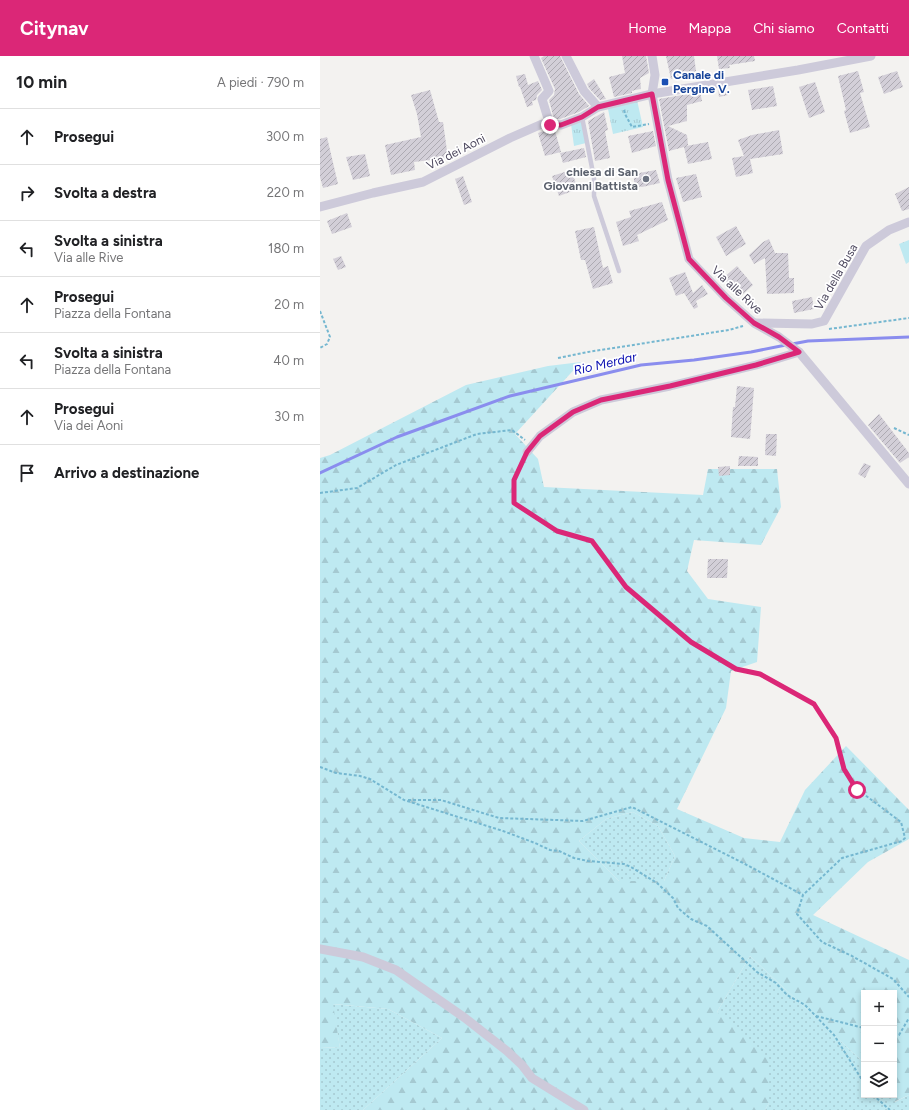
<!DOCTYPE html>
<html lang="it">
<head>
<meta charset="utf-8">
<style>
  :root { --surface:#fff; --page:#f6f6f6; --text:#202124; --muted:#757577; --line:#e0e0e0; --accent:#db2777 }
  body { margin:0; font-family:Figtree,sans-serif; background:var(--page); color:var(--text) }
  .controls { position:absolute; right:12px; bottom:12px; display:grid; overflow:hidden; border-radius:0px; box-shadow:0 2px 6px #0003 }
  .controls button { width:36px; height:36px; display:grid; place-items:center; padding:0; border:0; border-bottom:1px solid var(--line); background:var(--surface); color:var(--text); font:20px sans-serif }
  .stop { position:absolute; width:12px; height:12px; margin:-9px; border:3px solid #db2777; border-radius:50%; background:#fff }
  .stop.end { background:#db2777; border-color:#fff; box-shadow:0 1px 4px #0008 }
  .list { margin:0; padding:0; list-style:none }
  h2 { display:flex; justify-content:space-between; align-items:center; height:52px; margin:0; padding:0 16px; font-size:17px }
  h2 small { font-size:13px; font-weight:400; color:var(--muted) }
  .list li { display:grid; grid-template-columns:26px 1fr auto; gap:12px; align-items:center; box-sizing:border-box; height:56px; padding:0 16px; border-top:1px solid var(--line) }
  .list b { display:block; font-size:15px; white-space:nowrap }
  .list p { margin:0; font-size:13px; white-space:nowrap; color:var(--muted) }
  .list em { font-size:13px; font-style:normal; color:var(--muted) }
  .icon { flex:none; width:22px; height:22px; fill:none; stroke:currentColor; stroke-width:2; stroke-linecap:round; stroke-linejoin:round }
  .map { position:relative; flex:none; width:589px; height:1054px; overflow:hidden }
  header { display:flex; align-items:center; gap:24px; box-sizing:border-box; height:56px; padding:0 20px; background:var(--accent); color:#fff }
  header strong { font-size:19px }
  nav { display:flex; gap:22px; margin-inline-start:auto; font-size:14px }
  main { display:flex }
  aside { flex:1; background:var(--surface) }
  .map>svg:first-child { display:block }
  .grass { fill:url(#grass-dots) }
  .forest { fill:url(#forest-firs); fill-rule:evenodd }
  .park { fill:url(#park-tufts) }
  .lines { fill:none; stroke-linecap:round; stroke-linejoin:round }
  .stream { stroke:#8a8dee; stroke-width:3 }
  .building { fill:url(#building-hatch) }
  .path { stroke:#75b7d0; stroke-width:2; stroke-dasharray:3 2; stroke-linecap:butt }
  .lane { stroke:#cdcada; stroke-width:4.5 }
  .street { stroke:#cdcada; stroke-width:9 }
  .route { stroke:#db2777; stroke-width:5 }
  .transit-dot { fill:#1a4fb4; stroke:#fff; stroke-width:1.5 }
  .worship-dot { fill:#6b7280; stroke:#fff; stroke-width:1.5 }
  .labels { text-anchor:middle; stroke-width:3.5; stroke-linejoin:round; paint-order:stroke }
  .transit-label { font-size:12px; font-weight:bold; fill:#164399; stroke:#fff; text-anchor:start }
  .street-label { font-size:12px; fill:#4d485e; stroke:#fff }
  .worship-label { font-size:12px; font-weight:bold; fill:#5b616d; stroke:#fff; text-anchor:end }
  .water-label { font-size:13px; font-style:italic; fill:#090db0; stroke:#fff }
</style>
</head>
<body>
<header>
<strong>Citynav</strong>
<nav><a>Home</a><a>Mappa</a><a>Chi siamo</a><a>Contatti</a></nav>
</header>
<main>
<aside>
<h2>10 min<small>A piedi · 790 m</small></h2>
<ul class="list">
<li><svg class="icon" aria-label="ahead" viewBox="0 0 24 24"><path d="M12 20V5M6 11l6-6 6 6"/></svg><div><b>Prosegui</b></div><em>300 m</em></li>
<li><svg class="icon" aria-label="right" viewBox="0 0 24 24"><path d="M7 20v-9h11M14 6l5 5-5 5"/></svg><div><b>Svolta a destra</b></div><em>220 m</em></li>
<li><svg class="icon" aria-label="left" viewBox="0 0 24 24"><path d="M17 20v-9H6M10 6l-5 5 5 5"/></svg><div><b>Svolta a sinistra</b><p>Via alle Rive</p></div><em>180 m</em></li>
<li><svg class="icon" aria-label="ahead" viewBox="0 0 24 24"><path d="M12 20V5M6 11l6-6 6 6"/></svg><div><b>Prosegui</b><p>Piazza della Fontana</p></div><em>20 m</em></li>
<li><svg class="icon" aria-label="left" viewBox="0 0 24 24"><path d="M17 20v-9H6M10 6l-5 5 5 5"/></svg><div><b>Svolta a sinistra</b><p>Piazza della Fontana</p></div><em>40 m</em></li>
<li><svg class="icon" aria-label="ahead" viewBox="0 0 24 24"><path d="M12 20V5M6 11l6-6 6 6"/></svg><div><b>Prosegui</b><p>Via dei Aoni</p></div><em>30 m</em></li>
<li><svg class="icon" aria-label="arrive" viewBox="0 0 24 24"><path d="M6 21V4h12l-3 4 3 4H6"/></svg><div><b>Arrivo a destinazione</b></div></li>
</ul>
</aside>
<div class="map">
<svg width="589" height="1054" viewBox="0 0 589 1054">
  <defs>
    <pattern id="grass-dots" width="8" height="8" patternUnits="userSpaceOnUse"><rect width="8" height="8" fill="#bee9f1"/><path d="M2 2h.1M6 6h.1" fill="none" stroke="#a5c9d1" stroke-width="1.8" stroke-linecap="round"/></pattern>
    <pattern id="forest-firs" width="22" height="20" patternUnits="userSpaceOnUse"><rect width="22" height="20" fill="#bee9f1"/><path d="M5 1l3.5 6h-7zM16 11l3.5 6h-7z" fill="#a5c9d1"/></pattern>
    <pattern id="park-tufts" width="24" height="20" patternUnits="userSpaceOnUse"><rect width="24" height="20" fill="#bee9f1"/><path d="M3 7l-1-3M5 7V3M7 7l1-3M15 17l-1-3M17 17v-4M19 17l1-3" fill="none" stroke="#a5c9d1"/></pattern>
    <pattern id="building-hatch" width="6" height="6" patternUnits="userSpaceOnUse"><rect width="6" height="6" fill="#d3cfd8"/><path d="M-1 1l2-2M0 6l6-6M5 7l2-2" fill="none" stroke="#adaab2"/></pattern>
  </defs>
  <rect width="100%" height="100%" fill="#f3f2f0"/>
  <g class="grass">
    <polygon points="313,756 338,770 355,800 344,825 299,825 259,785 286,763"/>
    <polygon points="430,900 544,1007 544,1039 571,1039 575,1046 589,1039 589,1054 445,1054 449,1047 397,956"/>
    <polygon points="12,948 68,953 122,982 43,1054 0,1054 0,991 20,992"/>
  </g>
  <path class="forest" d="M261 306 195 378 218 403 224 431 383 439 388 413H457L461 451 441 489 374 484 367 515 388 543 441 551 437 606 411 615 406 652 357 753 424 782 460 786 485 734 526 690 589 754V783L548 806 493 859 589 904V1039L574 1046 571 1039H574V937H544V1007L430 900 397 956 432 986 449 1005V1047L445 1054H43L122 982 68 953 13 948 20 992 0 991V402L10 399 146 329 228 310ZM313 756 338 770 355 800 344 825H299L259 785 286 763Z"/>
  <g class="park">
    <polygon points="317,44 323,71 293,78 288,53"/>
    <polygon points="262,65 266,87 254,90 251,68"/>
    <polygon points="589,184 589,206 586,208 579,188"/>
  </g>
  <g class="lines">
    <g class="stream">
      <polyline points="472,288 488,285 589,281"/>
      <polyline points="0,417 77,381 190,340 321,309 374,304 431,296 466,289"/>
    </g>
  </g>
  <g class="building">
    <polygon points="224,0 240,0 259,38 269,50 259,56 240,63 234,63 229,44 234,39 235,33 221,2"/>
    <polygon points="302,0 326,0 329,17 320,22 321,33 315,34 312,35 312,37 294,41 289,21 305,17"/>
    <polygon points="346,0 374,0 376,15 351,23"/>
    <polygon points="397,0 434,0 435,5 409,9 410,12 399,13"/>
    <polygon points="538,15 544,36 540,37 550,71 530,77 524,55 526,54 518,20"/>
    <polygon points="577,15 583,31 564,38 558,21"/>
    <polygon points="205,18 208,29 218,25 222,34 217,39 216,44 212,45 213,49 207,51 200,31 199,31 196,20"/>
    <polygon points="274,23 286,43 280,44 269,32 267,28"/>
    <polygon points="495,26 505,56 489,62 479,31"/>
    <polygon points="453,30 457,50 432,54 428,34"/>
    <polygon points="406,32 408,39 399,41 398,33"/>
    <polygon points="110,34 119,66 123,66 128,102 94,106 95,114 71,119 65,89 101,81 97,58 91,39"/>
    <polygon points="380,36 382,45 367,49 367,65 348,70 367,79 368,89 366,90 388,86 392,103 368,108 364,91 349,95 339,43"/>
    <polygon points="284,56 288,74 285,75 290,102 275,105 268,65"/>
    <polygon points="227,74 235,75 241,96 225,100 218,77"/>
    <polygon points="459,74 463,98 430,103 433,117 416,121 412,102 424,100 418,84 432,79"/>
    <polygon points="333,75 336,90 312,97 308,80"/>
    <polygon points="7,81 18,128 3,132 0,121 0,83"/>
    <polygon points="264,92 266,101 243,107 240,97"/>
    <polygon points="45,98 50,120 33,124 26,101"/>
    <polygon points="251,114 258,133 239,140 232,120"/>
    <polygon points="336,114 340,127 322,131 316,130 314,126 314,121 319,117"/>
    <polygon points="376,118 382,141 363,146 356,122"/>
    <polygon points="143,120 152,146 144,149 135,123"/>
    <polygon points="589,131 589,153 582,155 575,138"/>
    <polygon points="342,146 348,164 317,179 319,185 303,190 296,166 311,161 309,155"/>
    <polygon points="27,157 32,171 12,178 7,165"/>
    <polygon points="416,170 426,188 406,200 396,181"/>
    <polygon points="274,171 283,212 288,210 293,227 273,233 265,204 261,204 255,175"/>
    <polygon points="449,183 455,197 468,197 469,222 474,222 474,237 447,238 445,202 434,208 429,199 443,186"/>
    <polygon points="21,200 26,211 18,214 13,203"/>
    <polygon points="417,210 433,229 420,241 403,222"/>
    <polygon points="365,216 373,237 382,229 388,238 376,245 378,251 374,253 364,237 356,240 349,222"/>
    <polygon points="492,241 494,253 474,257 472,245"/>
    <polygon points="417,330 434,332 430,383 411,381 413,351 415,351"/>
    <polygon points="559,358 589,397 589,401 580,407 548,369"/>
    <polygon points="446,378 457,378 456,400 445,399"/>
    <polygon points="419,400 438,401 438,410 418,410"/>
    <polygon points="544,407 551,410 545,422 538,418"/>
    <polygon points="410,410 410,419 399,420 398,411"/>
    <polygon points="388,503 408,503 407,522 387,522"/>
  </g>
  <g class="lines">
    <g class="path">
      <polyline points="304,54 305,58 312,71 329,68"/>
      <polyline points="0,255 10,281 7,288 0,292"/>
      <polyline points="509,273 589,262"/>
      <polyline points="238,302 268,296 409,274 423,270"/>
      <polyline points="574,372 589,379"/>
      <polyline points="203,405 194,424 194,447 237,475 271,485 306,531 371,586 416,613 440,618 494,648 516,682 524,713 537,733 581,766 585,782 582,785 522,802 483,839 477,858 502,886 532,900 573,923 589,941"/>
      <polyline points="0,437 37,432 76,409 157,378 192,374 205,384"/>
      <polyline points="0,711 16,717 40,720 50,723 84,744 183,775 215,787 230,794 239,795 254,802 268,805 304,808 311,811 337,827 353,842 358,852 371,863 387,870 437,916 456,927 467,939 485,949 514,979 544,1027"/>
      <polyline points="88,744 121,744 179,762 263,765 312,751 425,808 483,839"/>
      <polyline points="496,960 544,972"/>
      <polyline points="574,978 579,979 589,962"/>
      <polyline points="553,1039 570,1054"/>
    </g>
    <polyline class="lane" points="262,61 274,122 274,140 299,215"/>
    <g class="street">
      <polyline points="214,0 229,35 222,43 230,69"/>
      <polyline points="246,0 264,35 278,51"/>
      <polyline points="332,0 335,19 332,38 348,124 369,203 406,242 434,267 459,281 479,296 589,428"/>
      <polyline points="0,151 53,137 103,126 190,82 222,68 241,69 262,61 278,51 332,38 478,14 551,0"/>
      <polyline points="435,267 492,268 504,265 546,190 569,174 589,166"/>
      <polyline points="207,396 220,380 253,356 281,344 350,330 436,309 479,296"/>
      <polyline points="0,893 43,901 76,914 145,962 187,995 202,1009 212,1022 264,1054"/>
    </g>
  </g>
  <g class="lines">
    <polyline class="route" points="230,69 241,69 262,61 278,51 332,38 348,124 369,203 406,242 434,267 459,281 479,296 436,309 350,330 281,344 253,356 220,380 207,396 194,424 194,447 237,475 272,485 306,531 371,586 416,613 440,618 494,648 516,682 524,713 537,734"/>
  </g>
  <rect class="transit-dot" x="341" y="22" width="8" height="8" rx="2"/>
  <circle class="worship-dot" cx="326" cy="123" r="4"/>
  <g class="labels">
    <g class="transit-label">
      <text x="353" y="23">Canale di<tspan x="353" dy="14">Pergine V.</tspan></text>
    </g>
    <g class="street-label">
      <text transform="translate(136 96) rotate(-27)" y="4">Via dei Aoni</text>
      <text transform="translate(516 221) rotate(-60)" y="4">Via della Busa</text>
      <text transform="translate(417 234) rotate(43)" y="4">Via alle Rive</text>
    </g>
    <g class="worship-label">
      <text x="318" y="120">chiesa di San<tspan x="318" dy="14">Giovanni Battista</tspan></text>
    </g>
    <g class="water-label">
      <text transform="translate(285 307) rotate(-13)" y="5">Rio Merdar</text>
    </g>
  </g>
</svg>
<div class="controls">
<button>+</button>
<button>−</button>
<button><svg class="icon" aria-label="layers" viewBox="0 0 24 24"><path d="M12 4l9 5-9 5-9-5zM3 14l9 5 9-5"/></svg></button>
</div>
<div class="stop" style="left:537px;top:734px"></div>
<div class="stop end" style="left:230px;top:69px"></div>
</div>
</main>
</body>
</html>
